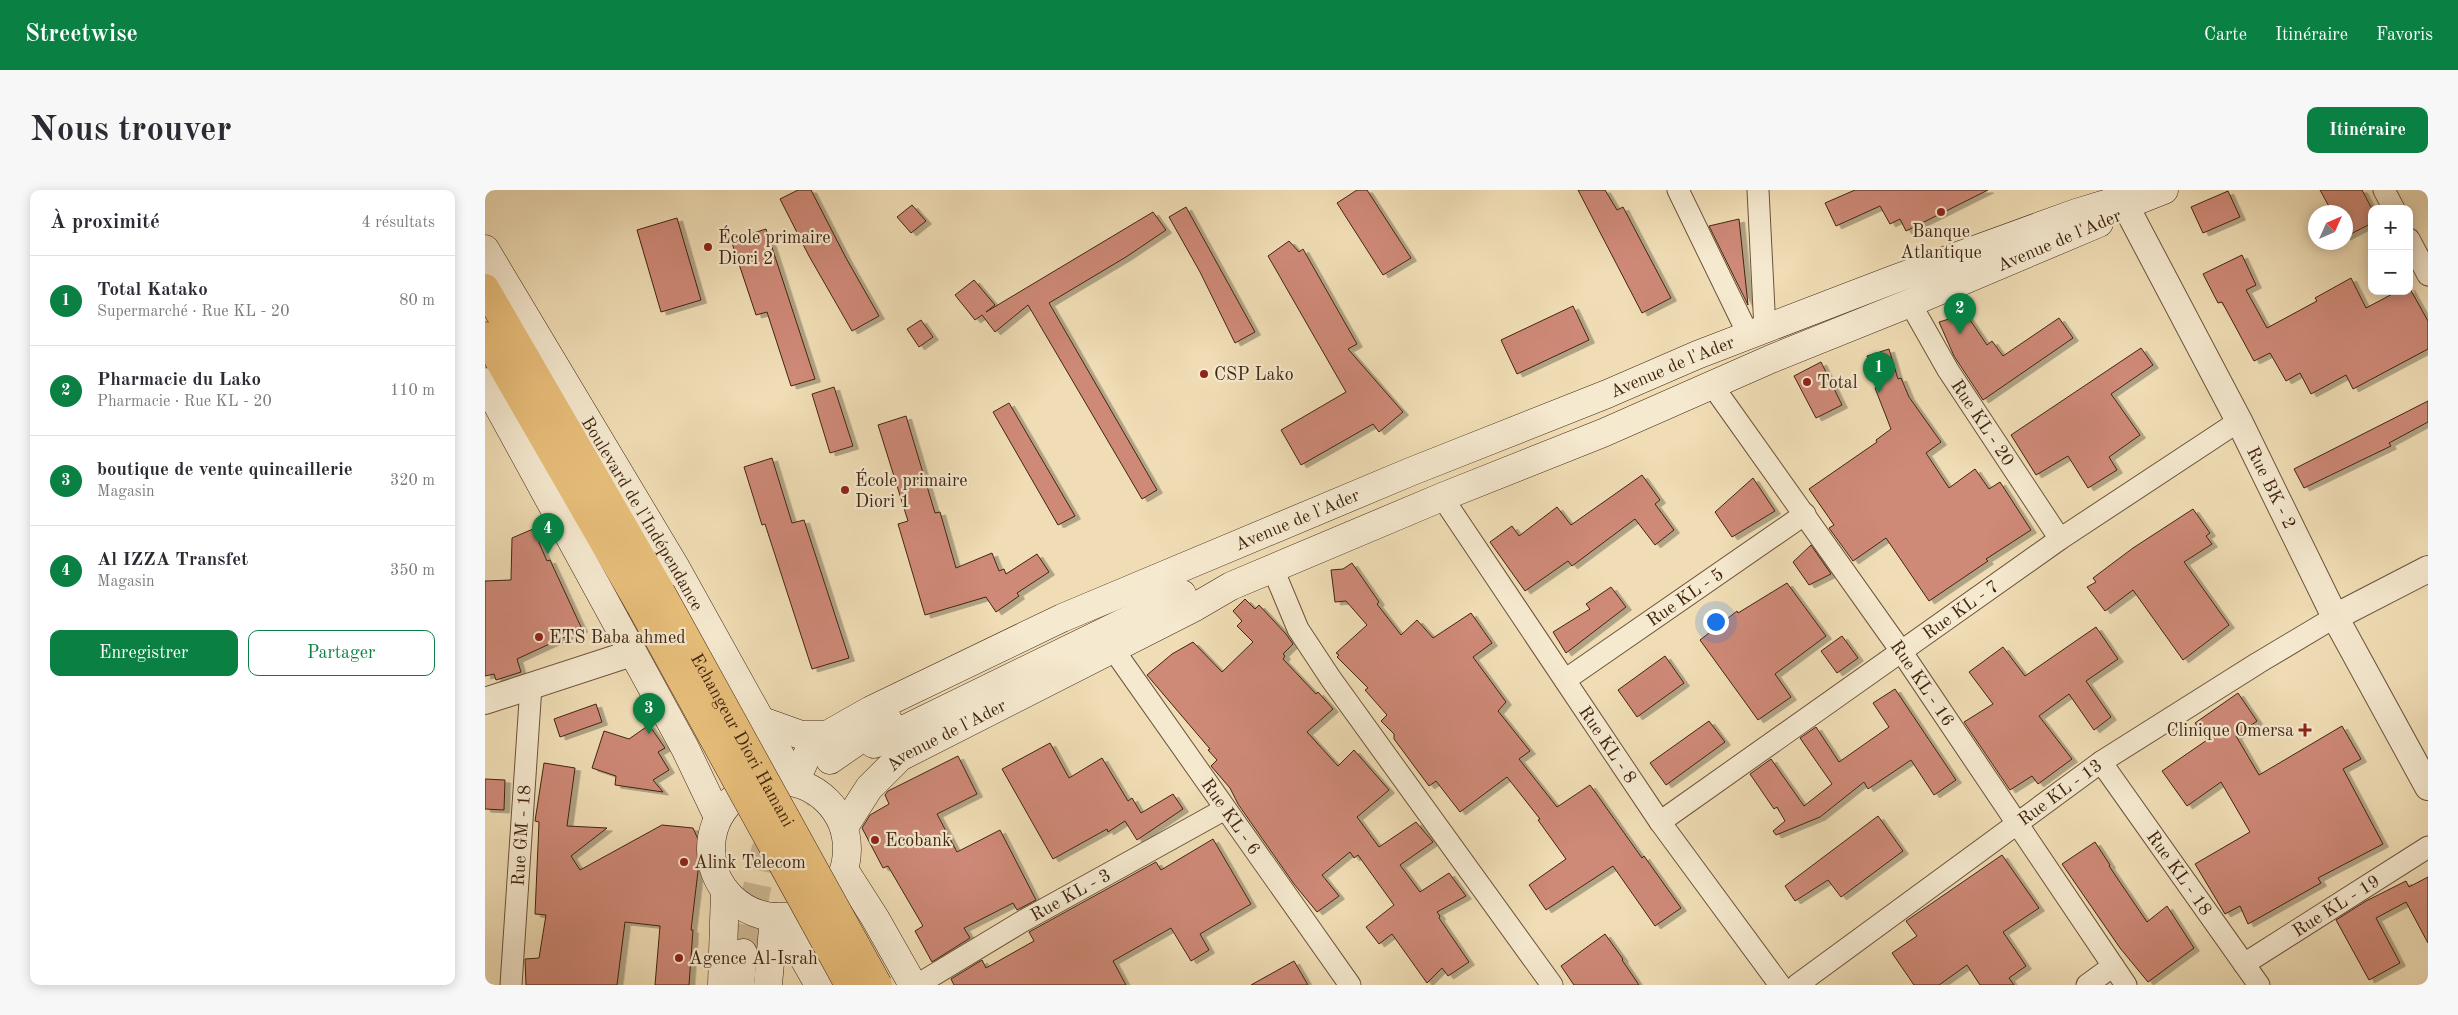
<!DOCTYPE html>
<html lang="fr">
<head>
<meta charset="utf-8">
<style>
  :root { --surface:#fff; --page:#f7f7f7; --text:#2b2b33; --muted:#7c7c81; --line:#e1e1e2; --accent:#0b8043 }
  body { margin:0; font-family:"Old Standard TT",serif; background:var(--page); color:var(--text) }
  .controls { position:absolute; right:15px; top:15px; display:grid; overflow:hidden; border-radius:10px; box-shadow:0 2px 12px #0003 }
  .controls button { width:45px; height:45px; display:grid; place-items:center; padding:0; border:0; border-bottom:1px solid var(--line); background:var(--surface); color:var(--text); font:25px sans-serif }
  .compass { position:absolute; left:1823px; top:15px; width:45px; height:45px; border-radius:50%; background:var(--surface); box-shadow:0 2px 12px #0003; rotate:45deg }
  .you { position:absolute; left:1230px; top:431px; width:18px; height:18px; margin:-12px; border:4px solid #fff; border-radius:50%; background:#1a73e8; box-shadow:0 0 0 8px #1a73e833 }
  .badge { display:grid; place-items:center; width:32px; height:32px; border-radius:50%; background:var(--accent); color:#fff; font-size:16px; font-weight:700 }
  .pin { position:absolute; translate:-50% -41px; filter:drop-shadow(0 1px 2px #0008) }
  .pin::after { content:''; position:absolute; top:26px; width:18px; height:15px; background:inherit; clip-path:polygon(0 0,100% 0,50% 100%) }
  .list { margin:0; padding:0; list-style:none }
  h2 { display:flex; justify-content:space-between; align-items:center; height:65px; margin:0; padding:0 20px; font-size:21px }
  h2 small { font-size:16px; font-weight:400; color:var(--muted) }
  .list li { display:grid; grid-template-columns:32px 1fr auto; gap:15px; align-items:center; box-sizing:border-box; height:90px; padding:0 20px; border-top:1px solid var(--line) }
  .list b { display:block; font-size:19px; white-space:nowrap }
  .list p { margin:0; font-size:16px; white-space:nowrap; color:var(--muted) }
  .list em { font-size:16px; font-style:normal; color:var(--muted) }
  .actions { display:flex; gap:10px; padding:15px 20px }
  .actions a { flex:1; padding:11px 0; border:1px solid var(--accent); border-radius:10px; text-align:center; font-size:18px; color:var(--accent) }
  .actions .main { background:var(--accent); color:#fff }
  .map { position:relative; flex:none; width:1943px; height:795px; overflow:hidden; border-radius:10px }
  header { display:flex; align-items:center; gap:30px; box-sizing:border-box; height:70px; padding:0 25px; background:var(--accent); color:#fff }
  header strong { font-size:24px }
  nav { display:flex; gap:28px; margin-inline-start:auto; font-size:18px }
  .intro { display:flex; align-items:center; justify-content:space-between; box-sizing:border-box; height:120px; padding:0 30px }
  h1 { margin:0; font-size:35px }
  .button { padding:12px 22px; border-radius:10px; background:var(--accent); color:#fff; font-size:18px; font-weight:700 }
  main { display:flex; gap:30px; padding:0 30px }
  aside { flex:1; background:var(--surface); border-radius:10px; box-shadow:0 2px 12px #0003 }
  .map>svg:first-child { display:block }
  .building { fill:#ce8977; stroke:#412511; filter:url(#shadow) }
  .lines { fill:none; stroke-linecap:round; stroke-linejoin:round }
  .secondary-tunnel { stroke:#cdb894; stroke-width:28; stroke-dasharray:28 14; stroke-linecap:butt }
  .minor-casing { stroke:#6d533a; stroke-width:23 }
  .tertiary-casing { stroke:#6d533a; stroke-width:28 }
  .secondary-casing { stroke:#412511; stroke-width:29 }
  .primary-casing { stroke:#412511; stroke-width:29 }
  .minor { stroke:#f5e9cf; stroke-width:21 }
  .tertiary { stroke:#f5e9cf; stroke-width:26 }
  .secondary { stroke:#f5e9cf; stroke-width:28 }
  .primary { stroke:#e8be7a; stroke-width:28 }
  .primary-bridge-casing { stroke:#412511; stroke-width:29; stroke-linecap:butt }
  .primary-bridge { stroke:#e8be7a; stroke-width:28 }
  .poi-dot { fill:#8f2418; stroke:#f5e9cf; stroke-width:2 }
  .labels { text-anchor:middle; stroke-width:4.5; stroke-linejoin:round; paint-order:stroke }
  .poi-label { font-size:18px; fill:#412511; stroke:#f5e9cf; text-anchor:start }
  .street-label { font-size:18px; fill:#412511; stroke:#f5e9cf }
</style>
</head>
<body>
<header>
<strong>Streetwise</strong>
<nav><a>Carte</a><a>Itinéraire</a><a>Favoris</a></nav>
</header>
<div class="intro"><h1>Nous trouver</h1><a class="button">Itinéraire</a></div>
<main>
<aside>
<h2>À proximité<small>4 résultats</small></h2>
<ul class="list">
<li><span class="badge">1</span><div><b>Total Katako</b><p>Supermarché · Rue KL - 20</p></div><em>80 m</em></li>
<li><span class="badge">2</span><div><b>Pharmacie du Lako</b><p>Pharmacie · Rue KL - 20</p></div><em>110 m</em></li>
<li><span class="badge">3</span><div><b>boutique de vente quincaillerie</b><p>Magasin</p></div><em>320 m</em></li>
<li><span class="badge">4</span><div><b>Al IZZA Transfet</b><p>Magasin</p></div><em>350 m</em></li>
</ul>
<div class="actions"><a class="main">Enregistrer</a><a>Partager</a></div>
</aside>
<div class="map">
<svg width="1943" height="795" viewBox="0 0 1943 795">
  <defs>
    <filter id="shadow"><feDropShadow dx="5.5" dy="3" stdDeviation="0" flood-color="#0004"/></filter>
  </defs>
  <rect width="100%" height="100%" fill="#f0ddb5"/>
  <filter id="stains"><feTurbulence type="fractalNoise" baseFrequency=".004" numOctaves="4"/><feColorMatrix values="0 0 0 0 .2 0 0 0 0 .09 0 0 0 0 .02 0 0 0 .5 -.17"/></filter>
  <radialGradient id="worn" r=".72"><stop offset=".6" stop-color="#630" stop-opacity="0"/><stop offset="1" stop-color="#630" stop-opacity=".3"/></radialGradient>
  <g class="building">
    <polygon points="313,0 326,0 361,68 394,126 367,141 324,66 295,9"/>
    <polygon points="872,0 882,0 926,68 898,85 852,13"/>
    <polygon points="1093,0 1120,0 1132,20 1138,17 1186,108 1157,123"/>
    <polygon points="1370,0 1503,0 1421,41 1415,29 1405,34 1395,16 1351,36 1340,13"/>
    <polygon points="1835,0 1877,0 1887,19 1887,33 1860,47 1860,22 1847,22"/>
    <polygon points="1743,1 1755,27 1718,43 1706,17"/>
    <polygon points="427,15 441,31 426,43 412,27"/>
    <polygon points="701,17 770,142 750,153 715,82 684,27"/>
    <polygon points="668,22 681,40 641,67 564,113 672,300 657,309 543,115 510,142 497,125 490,130 470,105 489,90 510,115 501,122"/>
    <polygon points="192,28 216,110 176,122 152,40"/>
    <polygon points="1254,29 1263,115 1224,36"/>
    <polygon points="281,39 330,189 306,196 282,122 271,125 246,50"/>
    <polygon points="804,51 814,62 818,59 872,154 863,159 918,222 894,242 888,234 816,275 796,240 861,202 783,66"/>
    <polygon points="1757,65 1771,95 1761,100 1782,138 1832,111 1830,108 1866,88 1881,118 1913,101 1924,101 1924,97 1943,131 1943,159 1868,199 1861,185 1826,204 1815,183 1801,191 1785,163 1769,171 1737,112 1733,113 1718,84"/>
    <polygon points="1088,116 1104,150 1032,184 1016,150"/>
    <polygon points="1481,124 1502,155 1507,151 1518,166 1574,128 1588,148 1498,210 1469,166 1454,132"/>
    <polygon points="436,130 448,147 434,157 422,139"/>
    <polygon points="1656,158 1668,175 1626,204 1655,245 1624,267 1632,280 1603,298 1583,266 1551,285 1526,245"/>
    <polygon points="1404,159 1413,189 1416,188 1424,207 1456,252 1441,263 1464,298 1490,279 1504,299 1515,292 1546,340 1501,369 1503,371 1444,411 1401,348 1368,371 1344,338 1349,335 1324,299 1392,252 1391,250 1406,239 1390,198 1392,197 1382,166"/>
    <polygon points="1336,172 1357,215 1331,228 1309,186"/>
    <polygon points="349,197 368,256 345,263 327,204"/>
    <polygon points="1943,211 1943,232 1904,253 1906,256 1819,298 1809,279"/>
    <polygon points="524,213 590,326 573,335 508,222"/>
    <polygon points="421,226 450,323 455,322 471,378 507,363 514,381 519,379 521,384 552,364 564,382 532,403 534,406 511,422 501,407 440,425 413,334 423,331 393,235"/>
    <polygon points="287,268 307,333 319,330 364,468 327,479 280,334 277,335 259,277"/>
    <polygon points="1157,285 1175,310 1170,314 1189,340 1170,355 1150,329 1087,376 1083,371 1040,401 1005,352 1027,336 1034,346 1072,317 1086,335"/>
    <polygon points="1268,288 1290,321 1247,347 1230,322"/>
    <polygon points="1708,319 1725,343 1721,346 1727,354 1699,372 1744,435 1698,470 1648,400 1620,421 1602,397 1611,392 1608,388 1648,358"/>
    <polygon points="48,339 62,371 65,370 97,439 32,469 36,482 11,490 9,484 0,486 0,391 26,390 27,348"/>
    <polygon points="1326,355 1346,384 1324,395 1308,372"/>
    <polygon points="867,373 894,412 892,414 916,445 932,430 948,448 986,423 1007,453 988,467 1021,512 1013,521 1045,561 1034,569 1072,617 1105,595 1157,668 1159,666 1196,718 1170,736 1128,676 1061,720 1044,695 1081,669 1053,630 1055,629 1022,587 975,622 951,591 944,596 909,549 909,544 896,531 902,525 880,500 883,498 852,467 854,465 851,463 882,435 861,411 850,412 846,380 858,379"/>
    <polygon points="1302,393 1341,446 1290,484 1306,507 1273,530 1215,450 1252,421 1253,423"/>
    <polygon points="1126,397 1141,417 1081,463 1068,442 1105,419 1101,414"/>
    <polygon points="760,409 770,419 774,415 801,444 808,454 798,464 800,466 798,469 831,504 833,502 848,519 822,542 853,576 869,560 904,600 872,627 894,657 931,632 948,652 915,675 935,702 964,683 981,706 952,722 955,726 954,728 984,772 963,786 957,778 942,793 907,744 894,754 881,737 909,715 873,665 869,668 865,662 837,685 854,706 832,722 809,694 753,614 745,598 726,576 732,570 723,560 725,559 662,485 687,464 708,452 737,482 768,452 752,436 757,431 748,421"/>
    <polygon points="1611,437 1633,469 1601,491 1626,527 1609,540 1584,504 1554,526 1587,569 1553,594 1547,586 1525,600 1479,532 1508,514 1484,482 1518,457 1540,486"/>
    <polygon points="1357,446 1373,468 1352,483 1336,461"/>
    <polygon points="1180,466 1199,493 1152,527 1133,500"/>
    <polygon points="1410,499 1471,590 1449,605 1426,570 1383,599 1379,592 1335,627 1291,645 1288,641 1300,631 1292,617 1289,619 1265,584 1286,569 1319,616 1347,594 1315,548 1331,537 1354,572 1404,537 1388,513"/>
    <polygon points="1753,503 1772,531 1751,546 1774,585 1857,536 1876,569 1858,579 1898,654 1833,688 1836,693 1763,734 1755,716 1740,724 1710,674 1765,642 1736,592 1702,616 1677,581 1722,550 1710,533"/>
    <polygon points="111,514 117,532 75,547 69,529"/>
    <polygon points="1224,531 1240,552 1181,595 1165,573"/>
    <polygon points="164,535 180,558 173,562 184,580 168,590 178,602 130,595 131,586 107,578 119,541 144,549"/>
    <polygon points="565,553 584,588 617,568 643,611 647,608 656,623 688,604 698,619 652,650 640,631 623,642 622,639 568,669 517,579"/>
    <polygon points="473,566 492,604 452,624 472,662 515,640 551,710 532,720 528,713 479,738 485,748 447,772 430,741 438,736 403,676 398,678 377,638 385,625 404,614 400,605 403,601"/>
    <polygon points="59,573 90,578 82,636 122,638 86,666 95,680 177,635 208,638 216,656 206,740 208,740 204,795 170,795 175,736 140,732 132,795 41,795 40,769 54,768 61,725 50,724 54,632 50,631"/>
    <polygon points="0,589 20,590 19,620 0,619"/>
    <polygon points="1393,626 1418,661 1356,707 1343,690 1310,711 1300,696"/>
    <polygon points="728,649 766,714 715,744 724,760 706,771 686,738 628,771 641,795 469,795 466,789 497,770 501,778 549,751 544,742 671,672 676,680"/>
    <polygon points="1610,652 1625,675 1624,676 1662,732 1682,716 1709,758 1663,792 1635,758 1577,674"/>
    <polygon points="1517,665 1554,718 1518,742 1541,776 1524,788 1529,795 1495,795 1482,775 1454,795 1429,795 1407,763 1432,746 1421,731"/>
    <polygon points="1943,687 1943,753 1921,712 1891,728 1915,773 1884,790 1851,730 1881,711 1921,691 1924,697"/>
    <polygon points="1120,744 1138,769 1137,770 1154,795 1089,795 1076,776"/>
    <polygon points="809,771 823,795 766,795"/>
  </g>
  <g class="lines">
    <polyline class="secondary-tunnel" points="258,763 280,661 304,617 345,570"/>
    <g class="minor-casing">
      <g id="minor">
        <polyline points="1193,0 1264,146"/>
        <polyline points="1273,0 1280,140"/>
        <polyline points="1899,0 1909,19"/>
        <polyline points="1924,49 1943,85"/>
        <path id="s1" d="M1425 113 1463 180 1575 349"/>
        <path id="s2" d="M1227 195 1416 461 1641 795"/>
        <path id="s3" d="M957 307 1175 632 1295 795"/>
        <polyline points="788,379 813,439 846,489 1067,795"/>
        <path id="s4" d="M628 459 865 795"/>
        <path id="s5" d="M1080 490 1320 324"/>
        <path id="s6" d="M1616 572 1774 795"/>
        <path id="s7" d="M1175 632 1575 349 1754 231"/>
        <path id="s8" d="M1759 774 1943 657"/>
        <path id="s9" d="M26 795 46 496"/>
        <path id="s10" d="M432 795 538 731 740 619"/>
        <path id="s11" d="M1312 795 1616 572 1773 473 1850 427"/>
        <polyline points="1602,795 1628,776"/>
      </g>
    </g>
    <g class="tertiary-casing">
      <g id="tertiary">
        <path id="s12" d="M1637 9 1754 231 1850 427 1943 597"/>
        <polyline points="1850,427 1943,379"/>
        <polyline points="0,511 147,463"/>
      </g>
    </g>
    <g class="secondary-casing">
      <g id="secondary">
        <path id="s13" d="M0 59 191 378 310 592"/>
        <polyline points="0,192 200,558 233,627"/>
        <path id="s14" d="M277 531 316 545H342L386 520 577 428 925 282 1122 204 1212 165 1407 90 1591 23 1637 9 1651 11 1679 0"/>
        <polyline points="389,554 697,404"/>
        <polyline points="345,570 403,530"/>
        <circle cx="294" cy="659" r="68"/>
        <polyline points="310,592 323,563 342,545"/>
        <path id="s15" d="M359 637 384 598 415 567 710 417 746 396 957 307 1118 243 1286 169 1425 113 1614 33"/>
        <polyline points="360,681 390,728 428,795"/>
        <polyline points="296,728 334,795"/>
        <polyline points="237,795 240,701"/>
        <polyline points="255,795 258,763"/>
        <polyline points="283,795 289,727"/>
      </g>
    </g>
    <g class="primary-casing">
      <g id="primary">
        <polyline points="0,98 176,402"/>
        <polyline points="0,146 155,415"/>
      </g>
    </g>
    <use href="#minor" class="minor"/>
    <use href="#tertiary" class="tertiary"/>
    <use href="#secondary" class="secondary"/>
    <use href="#primary" class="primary"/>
    <g class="primary-bridge-casing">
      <g id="primary-bridge">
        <path id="s16" d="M176 402 393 795"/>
        <polyline points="155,415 364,795"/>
      </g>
    </g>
    <use href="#primary-bridge" class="primary-bridge"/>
  </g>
  <g class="poi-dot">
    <circle cx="1456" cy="22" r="5"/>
    <circle cx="223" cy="57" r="5"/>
    <circle cx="719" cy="184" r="5"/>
    <circle cx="1322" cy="192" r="5"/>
    <circle cx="360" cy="300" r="5"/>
    <circle cx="54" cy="447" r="5"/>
    <path d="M1817.5 532.5h5v5h5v5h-5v5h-5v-5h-5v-5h5z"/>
    <circle cx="390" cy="650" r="5"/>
    <circle cx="199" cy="672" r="5"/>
    <circle cx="194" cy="768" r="5"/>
  </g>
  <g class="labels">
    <g class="poi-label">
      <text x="1456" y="47" text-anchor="middle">Banque<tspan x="1456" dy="21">Atlantique</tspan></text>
      <text x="233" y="53">École primaire<tspan x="233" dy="21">Diori 2</tspan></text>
      <text x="729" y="190">CSP Lako</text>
      <text x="1332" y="198">Total</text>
      <text x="370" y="296">École primaire<tspan x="370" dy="21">Diori 1</tspan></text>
      <text x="64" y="453">ETS Baba ahmed</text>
      <text x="1809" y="546" text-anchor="end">Clinique Omersa</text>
      <text x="400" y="656">Ecobank</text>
      <text x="209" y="678">Alink Telecom</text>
      <text x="204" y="774">Agence Al-Israh</text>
    </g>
    <g class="street-label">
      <text transform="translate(1574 50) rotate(-23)" y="6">Avenue de l'Ader</text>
      <text dy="6" stroke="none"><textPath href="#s14" startOffset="990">Avenue de l'Ader</textPath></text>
      <text dy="6" stroke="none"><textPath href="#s1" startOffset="140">Rue KL - 20</textPath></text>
      <text dy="6" stroke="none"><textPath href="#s12" startOffset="325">Rue BK - 2</textPath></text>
      <text dy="6" stroke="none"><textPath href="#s13" startOffset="308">Boulevard de l'Indépendance</textPath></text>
      <text dy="6" stroke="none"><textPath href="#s14" startOffset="585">Avenue de l'Ader</textPath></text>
      <text dy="6" stroke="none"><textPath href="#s5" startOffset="146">Rue KL - 5</textPath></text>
      <text dy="6" stroke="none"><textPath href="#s7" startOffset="368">Rue KL - 7</textPath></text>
      <text dy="6" stroke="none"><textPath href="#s2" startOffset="365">Rue KL - 16</textPath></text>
      <text dy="6" stroke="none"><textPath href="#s15" startOffset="141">Avenue de l'Ader</textPath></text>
      <text dy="6" stroke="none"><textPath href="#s16" startOffset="169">Echangeur Diori Hamani</textPath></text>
      <text dy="6" stroke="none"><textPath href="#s3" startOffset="298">Rue KL - 8</textPath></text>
      <text dy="6" stroke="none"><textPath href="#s11" startOffset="326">Rue KL - 13</textPath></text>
      <text dy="6" stroke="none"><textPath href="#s4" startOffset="205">Rue KL - 6</textPath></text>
      <text dy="6" stroke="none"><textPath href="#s9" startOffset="150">Rue GM - 18</textPath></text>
      <text dy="6" stroke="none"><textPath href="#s6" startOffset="136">Rue KL - 18</textPath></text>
      <text dy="6" stroke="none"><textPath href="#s10" startOffset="178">Rue KL - 3</textPath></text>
      <text dy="6" stroke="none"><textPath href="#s8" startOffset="109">Rue KL - 19</textPath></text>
    </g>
  </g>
  <rect width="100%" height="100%" filter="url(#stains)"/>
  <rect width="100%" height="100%" fill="url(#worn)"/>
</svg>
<div class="controls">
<button>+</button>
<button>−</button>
</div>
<svg class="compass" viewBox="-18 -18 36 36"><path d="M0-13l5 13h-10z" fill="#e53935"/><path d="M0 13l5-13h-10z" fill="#7c7c81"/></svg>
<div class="you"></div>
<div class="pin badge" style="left:1394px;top:203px">1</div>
<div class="pin badge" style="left:1475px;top:144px">2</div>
<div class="pin badge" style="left:164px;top:544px">3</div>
<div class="pin badge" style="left:63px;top:364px">4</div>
</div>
</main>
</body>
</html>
